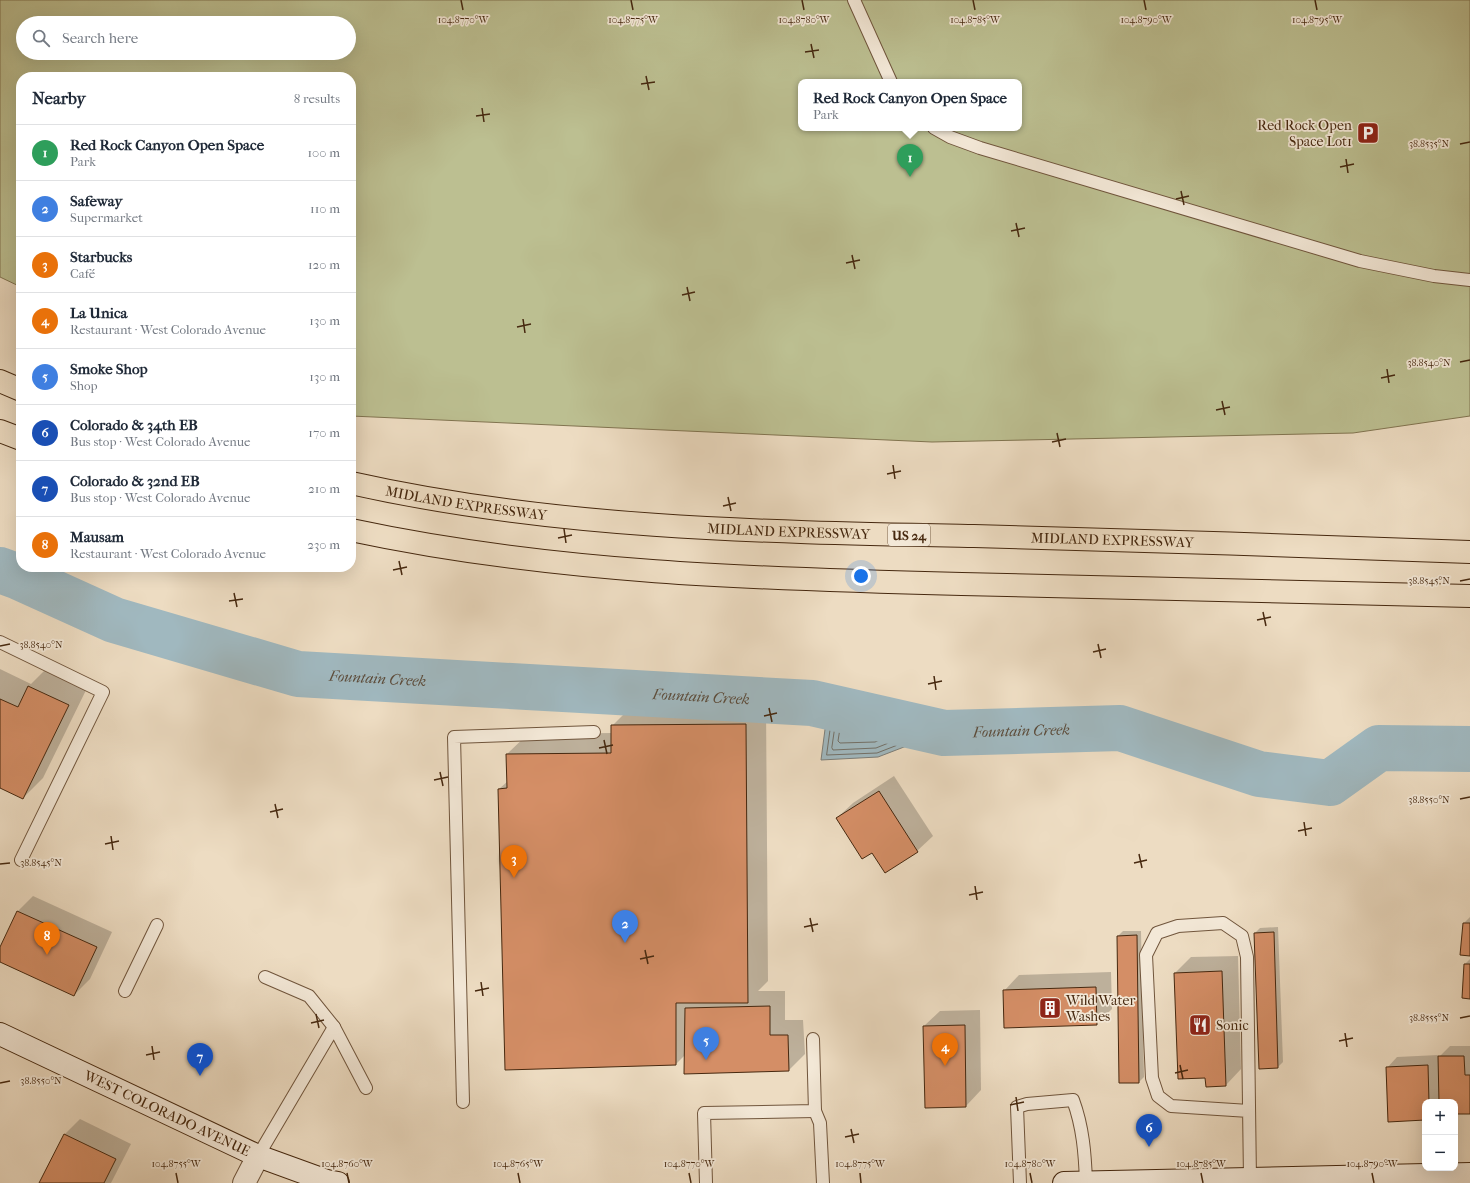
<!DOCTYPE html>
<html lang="en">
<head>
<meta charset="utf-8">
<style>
  :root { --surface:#fff; --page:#f6f6f7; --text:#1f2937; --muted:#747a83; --line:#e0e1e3; --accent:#ea580c }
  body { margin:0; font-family:"IM FELL French Canon",serif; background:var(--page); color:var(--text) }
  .controls { position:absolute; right:12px; bottom:12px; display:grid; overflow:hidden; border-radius:8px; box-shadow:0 4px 16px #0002 }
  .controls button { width:36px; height:36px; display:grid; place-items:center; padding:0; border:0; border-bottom:1px solid var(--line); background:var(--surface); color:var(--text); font:20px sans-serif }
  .you { position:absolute; left:861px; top:576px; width:14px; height:14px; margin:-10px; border:3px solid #fff; border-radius:50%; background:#1a73e8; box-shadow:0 0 0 6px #1a73e833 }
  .badge { display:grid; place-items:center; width:26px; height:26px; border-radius:50%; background:var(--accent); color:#fff; font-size:13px; font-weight:700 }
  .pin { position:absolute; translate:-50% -33px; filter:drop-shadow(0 1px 2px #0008) }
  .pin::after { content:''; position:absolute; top:21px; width:14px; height:12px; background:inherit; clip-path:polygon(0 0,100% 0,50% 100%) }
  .popup { position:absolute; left:798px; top:79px; width:224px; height:52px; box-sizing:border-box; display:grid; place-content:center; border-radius:8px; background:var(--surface); filter:drop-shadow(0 1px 3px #0005); font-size:13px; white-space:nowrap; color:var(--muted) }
  .popup b { font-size:15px; color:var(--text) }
  .popup::after { content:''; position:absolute; left:50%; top:100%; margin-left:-8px; border:8px solid transparent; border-top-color:var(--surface) }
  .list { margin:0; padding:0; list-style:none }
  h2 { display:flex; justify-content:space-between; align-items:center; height:52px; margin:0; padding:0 16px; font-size:17px }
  h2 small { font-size:13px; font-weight:400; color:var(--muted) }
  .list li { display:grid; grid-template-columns:26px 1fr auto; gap:12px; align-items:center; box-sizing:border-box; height:56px; padding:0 16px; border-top:1px solid var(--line) }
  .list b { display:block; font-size:15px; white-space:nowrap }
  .list p { margin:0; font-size:13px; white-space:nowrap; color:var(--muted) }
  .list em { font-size:13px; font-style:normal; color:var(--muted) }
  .icon { flex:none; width:22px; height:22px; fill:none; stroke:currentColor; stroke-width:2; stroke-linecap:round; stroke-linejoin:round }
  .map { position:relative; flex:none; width:1470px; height:1183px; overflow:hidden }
  .search { position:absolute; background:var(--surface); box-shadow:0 4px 16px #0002; left:16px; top:16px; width:340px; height:44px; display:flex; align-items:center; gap:10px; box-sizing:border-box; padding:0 14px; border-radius:22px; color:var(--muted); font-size:15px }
  .panel { position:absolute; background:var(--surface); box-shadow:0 4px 16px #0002; left:16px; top:72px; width:340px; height:500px; border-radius:16px }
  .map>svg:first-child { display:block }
  .green { fill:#bcbf91; stroke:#817450; fill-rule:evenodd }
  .water { fill:#a0b8bf; stroke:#7c7e79 }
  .shadow { fill:#0003 }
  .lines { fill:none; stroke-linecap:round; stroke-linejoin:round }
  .shore { stroke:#737067; stroke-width:1 }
  .river { stroke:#a0b8bf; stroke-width:46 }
  .building { fill:#d48e66; stroke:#46280f }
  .lane-casing { stroke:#70553c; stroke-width:14 }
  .street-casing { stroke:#70553c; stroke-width:24 }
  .secondary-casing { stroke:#46280f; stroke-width:24 }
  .highway-casing { stroke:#46280f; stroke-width:24 }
  .lane { stroke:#f3e8d7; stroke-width:12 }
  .street { stroke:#f3e8d7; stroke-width:22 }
  .secondary { stroke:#f3e8d7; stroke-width:22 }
  .highway { stroke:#eddcc2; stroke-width:22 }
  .ticks { fill:none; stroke:#46280f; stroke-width:1.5 }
  .labels { text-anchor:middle; stroke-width:3.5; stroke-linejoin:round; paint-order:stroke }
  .shield { fill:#f3e8d7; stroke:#7a624b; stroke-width:1 }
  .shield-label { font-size:13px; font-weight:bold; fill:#46280f }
  .poi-label { font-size:14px; fill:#46280f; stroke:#f3e8d7; text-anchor:start }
  .street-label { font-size:14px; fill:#46280f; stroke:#f3e8d7 }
  .water-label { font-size:15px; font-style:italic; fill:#5c4c3b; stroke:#f3e8d7 }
  .ticks-label { font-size:10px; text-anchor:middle; fill:#46280f; stroke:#f3e8d7; stroke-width:3.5; stroke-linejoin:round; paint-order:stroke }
</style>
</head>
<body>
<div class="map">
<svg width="1470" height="1183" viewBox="0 0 1470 1183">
  <rect width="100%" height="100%" fill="#eddcc2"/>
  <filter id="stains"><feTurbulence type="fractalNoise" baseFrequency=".005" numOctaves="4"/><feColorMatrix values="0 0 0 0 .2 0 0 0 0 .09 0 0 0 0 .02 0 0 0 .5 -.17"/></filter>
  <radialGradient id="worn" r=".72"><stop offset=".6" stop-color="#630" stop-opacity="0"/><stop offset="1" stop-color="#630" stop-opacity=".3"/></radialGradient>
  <path class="green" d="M0 0H1470V416L1353 433 932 442 351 416V77H21V287L0 277ZM23 23H349V53H23ZM801 82H1019V128H801Z"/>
  <polygon class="water" points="830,691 889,700 931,721 930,737 878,757 821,760"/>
  <g class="shadow">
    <polygon points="49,666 89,684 43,778 23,798 0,787 0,669 31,684"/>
    <polygon points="766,704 768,981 758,991 785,991 785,1020 803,1020 805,1054 789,1070 685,1073 685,1055 676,1064 499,789 508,781 507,754 528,734 612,733 612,726 633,705"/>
    <polygon points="894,776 933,836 917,851 872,851 837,818 853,803"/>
    <polygon points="33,896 112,932 90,979 74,995 0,961 0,950 17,912"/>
    <polygon points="1470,917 1470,955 1464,923"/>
    <polygon points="1278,927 1283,1062 1278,1067 1260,1068 1255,933 1260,928"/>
    <polygon points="1123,931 1141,931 1144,1077 1139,1082 1118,936"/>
    <polygon points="1238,956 1241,1069 1226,1085 1206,1076 1175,973 1191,957"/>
    <polygon points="1470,959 1470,998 1465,964"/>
    <polygon points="1111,972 1112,1009 1096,1024 1004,991 1019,975"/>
    <polygon points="980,1010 981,1090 966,1106 924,1026 940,1011"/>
    <polygon points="1450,1046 1470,1046 1470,1113 1455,1113 1455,1102 1425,1102 1425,1119 1387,1068 1397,1057 1438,1055 1438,1058"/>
    <polygon points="80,1119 131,1144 111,1183 41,1183 65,1134"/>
  </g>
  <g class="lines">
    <g class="shore">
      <polygon points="835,696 887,704 926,723 926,734 877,753 827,755"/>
      <polygon points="839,701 886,709 921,726 921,730 876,748 833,750 832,748"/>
      <polygon points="845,708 884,714 908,726 909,728 875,742 840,743 838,741 843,709"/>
    </g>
    <path class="river" id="s1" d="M0 570 19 577 114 620 298 674 812 703 944 733 1120 728 1259 774 1330 783 1379 748 1470 749"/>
  </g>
  <g class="building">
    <polygon points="28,686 69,705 23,799 0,788 0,699 18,707"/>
    <polygon points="746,724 748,1003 676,1003 676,1065 505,1070 498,789 507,788 506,754 611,753 611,725"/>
    <polygon points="879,791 918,852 885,873 872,853 862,859 836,818"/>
    <polygon points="17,911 97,947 74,996 0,962 0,947"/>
    <polygon points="1463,923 1470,923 1470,956 1460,955"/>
    <polygon points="1274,932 1278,1068 1259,1069 1254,933"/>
    <polygon points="1137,935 1139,1083 1119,1083 1117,936"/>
    <polygon points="1464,964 1470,964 1470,999 1462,998"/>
    <polygon points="1222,971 1226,1086 1206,1087 1205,1078 1178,1079 1174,973"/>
    <polygon points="1096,987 1097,1025 1004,1028 1003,990"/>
    <polygon points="770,1006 770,1035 788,1035 789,1071 684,1074 685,1008"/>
    <polygon points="965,1025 966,1107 925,1108 923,1026"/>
    <polygon points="1438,1056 1464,1056 1465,1075 1470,1075 1470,1114 1455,1114 1455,1102 1439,1102"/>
    <polygon points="1428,1065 1429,1102 1425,1102 1425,1120 1388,1122 1386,1067"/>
    <polygon points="64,1134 116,1159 104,1183 39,1183"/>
  </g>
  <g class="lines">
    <g class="lane-casing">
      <g id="lane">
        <polyline points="854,0 891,82"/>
        <polyline points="934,128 950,137 980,148 1360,261 1434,276 1470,280"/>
        <polyline points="0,642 103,692 21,860"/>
        <polyline points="265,977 309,996 334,1027"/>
        <polyline points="125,991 157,925"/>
        <polyline points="463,1102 454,737 594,732"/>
        <polyline points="815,1111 820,1123 823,1183"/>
        <polyline points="1249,1111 1171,1106 1158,1096 1152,1078 1146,955 1157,933 1178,926 1223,923 1242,936 1247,957 1250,1179"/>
        <polyline points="258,1156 334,1027 366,1088"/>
        <polyline points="706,1183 704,1113 815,1111 813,1039"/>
        <path d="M1020 1183 1017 1107 1027 1104 1073 1100C1083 1127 1085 1154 1086 1182"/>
      </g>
    </g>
    <g class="street-casing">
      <polyline id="street" points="244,1183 258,1156"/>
    </g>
    <g class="secondary-casing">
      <g id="secondary">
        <path id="s2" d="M0 1034 258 1156 327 1181 338 1183"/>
        <polyline points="1064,1183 1470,1174"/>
      </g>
    </g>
    <g class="highway-casing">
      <g id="highway">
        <polyline points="0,381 21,390"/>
        <polyline points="0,431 21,439"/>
        <path id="s3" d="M351 483C556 529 765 532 974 536 1139 540 1305 546 1470 552"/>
        <path d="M351 530C552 573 758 579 962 584 1132 588 1301 592 1470 596"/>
      </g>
    </g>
    <use href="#lane" class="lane"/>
    <use href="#street" class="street"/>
    <use href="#secondary" class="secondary"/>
    <use href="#highway" class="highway"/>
  </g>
  <path class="ticks" d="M461 0 463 10M631 0 633 10M802 0 804 10M973 0 975 10M1144 0 1146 10M1315 0 1317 10M811 44 814 58M805 52 819 50M646 76 649 90M641 84 655 82M482 108 484 122M476 116 490 114M1460 144 1470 142M1346 159 1348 173M1340 167 1354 164M1181 191 1184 205M1176 199 1189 196M1016 223 1019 237M1011 231 1025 228M852 255 855 269M846 263 860 260M687 287 690 301M682 295 695 292M523 319 525 333M517 327 531 324M1460 362 1470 360M1387 369 1389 383M1381 378 1395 375M1222 401 1225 415M1216 410 1230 407M1057 433 1060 447M1052 442 1066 439M893 465 895 479M887 474 901 471M728 497 731 511M723 506 736 503M564 529 566 543M558 538 572 535M399 561 402 575M393 570 407 567M1460 581 1470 579M234 593 237 607M229 601 243 599M1263 612 1266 626M1257 620 1271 617M1098 644 1101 658M0 646 10 644M1093 652 1106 649M934 676 936 690M928 684 942 681M769 708 772 722M764 716 777 713M604 740 607 754M599 748 613 745M440 772 443 786M434 780 448 777M1460 799 1470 797M275 804 278 818M270 812 283 809M1304 822 1306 836M1298 831 1312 828M111 836 113 850M105 844 119 841M1139 854 1142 868M1134 863 1147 860M0 864 10 863M975 886 977 900M969 895 983 892M810 918 813 932M804 927 818 924M645 950 648 964M640 959 654 956M481 982 483 996M475 991 489 988M316 1014 319 1028M1460 1018 1470 1016M311 1023 324 1020M1345 1033 1347 1047M1339 1041 1353 1038M152 1046 154 1060M146 1055 160 1052M1180 1065 1183 1079M1175 1073 1188 1070M0 1083 10 1081M1016 1097 1018 1111M1010 1105 1024 1102M851 1129 854 1143M845 1137 859 1134M176 1173 178 1183M347 1173 349 1183M518 1173 520 1183M689 1173 691 1183M860 1173 861 1183M1030 1173 1032 1183M1201 1173 1203 1183M1372 1173 1374 1183"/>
  <defs>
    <g id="parking-square" transform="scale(1.15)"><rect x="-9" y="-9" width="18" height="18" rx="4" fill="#8f2418" stroke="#f3e8d7"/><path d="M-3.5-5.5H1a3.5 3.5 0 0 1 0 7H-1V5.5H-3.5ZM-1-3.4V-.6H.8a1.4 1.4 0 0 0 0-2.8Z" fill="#fff"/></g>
    <g id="building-square" transform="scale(1.15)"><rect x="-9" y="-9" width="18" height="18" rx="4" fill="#8f2418" stroke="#f3e8d7"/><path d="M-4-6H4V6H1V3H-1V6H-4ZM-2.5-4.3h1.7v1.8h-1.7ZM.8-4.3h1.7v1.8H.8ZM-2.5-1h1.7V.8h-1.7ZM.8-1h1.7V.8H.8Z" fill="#fff"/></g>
    <g id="restaurant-square" transform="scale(1.15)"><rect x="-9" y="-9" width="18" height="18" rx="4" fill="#8f2418" stroke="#f3e8d7"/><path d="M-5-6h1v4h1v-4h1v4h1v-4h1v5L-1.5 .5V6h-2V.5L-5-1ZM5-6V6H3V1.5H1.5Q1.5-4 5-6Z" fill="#fff"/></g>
  </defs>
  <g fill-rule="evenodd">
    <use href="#parking-square" x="1368" y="133"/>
    <use href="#building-square" x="1050" y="1008"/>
    <use href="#restaurant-square" x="1200" y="1025"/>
  </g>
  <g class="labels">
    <rect class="shield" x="888" y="524" width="42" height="22" rx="3"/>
    <g class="shield-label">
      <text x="909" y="540">US 24</text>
    </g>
    <g class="poi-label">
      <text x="1352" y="130" text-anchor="end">Red Rock Open<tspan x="1352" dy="16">Space Lot1</tspan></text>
      <text x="1066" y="1005">Wild Water<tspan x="1066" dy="16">Washes</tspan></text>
      <text x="1216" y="1030">Sonic</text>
    </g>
    <g class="street-label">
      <text dy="5" stroke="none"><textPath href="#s3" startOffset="117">MIDLAND EXPRESSWAY</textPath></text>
      <text dy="5" stroke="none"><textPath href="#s3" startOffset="441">MIDLAND EXPRESSWAY</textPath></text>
      <text dy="5" stroke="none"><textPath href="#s3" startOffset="765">MIDLAND EXPRESSWAY</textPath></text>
      <text dy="5" stroke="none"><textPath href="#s2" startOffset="185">WEST COLORADO AVENUE</textPath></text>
    </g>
    <g class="water-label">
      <text dy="5" stroke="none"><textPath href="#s1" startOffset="396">Fountain Creek</textPath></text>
      <text dy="5" stroke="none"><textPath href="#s1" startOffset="720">Fountain Creek</textPath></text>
      <text dy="5" stroke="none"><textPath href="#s1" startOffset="1044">Fountain Creek</textPath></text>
    </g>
  </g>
  <g class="ticks-label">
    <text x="463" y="23">104.8770°W</text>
    <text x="633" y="23">104.8775°W</text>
    <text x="804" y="23">104.8780°W</text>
    <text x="975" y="23">104.8785°W</text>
    <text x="1146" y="23">104.8790°W</text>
    <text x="1317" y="23">104.8795°W</text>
    <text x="1429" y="147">38.8535°N</text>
    <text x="1429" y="366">38.8540°N</text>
    <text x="1429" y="584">38.8545°N</text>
    <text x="41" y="648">38.8540°N</text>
    <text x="1429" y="803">38.8550°N</text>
    <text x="41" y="866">38.8545°N</text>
    <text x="1429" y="1021">38.8555°N</text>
    <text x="41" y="1084">38.8550°N</text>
    <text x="176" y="1167">104.8755°W</text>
    <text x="347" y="1167">104.8760°W</text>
    <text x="518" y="1167">104.8765°W</text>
    <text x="689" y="1167">104.8770°W</text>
    <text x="860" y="1167">104.8775°W</text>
    <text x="1030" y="1167">104.8780°W</text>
    <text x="1201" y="1167">104.8785°W</text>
    <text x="1372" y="1167">104.8790°W</text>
  </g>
  <rect width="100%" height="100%" filter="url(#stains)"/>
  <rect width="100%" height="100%" fill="url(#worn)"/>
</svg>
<div class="controls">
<button>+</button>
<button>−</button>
</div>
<div class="you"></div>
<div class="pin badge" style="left:910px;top:177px;background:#2e9e5b">1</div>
<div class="popup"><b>Red Rock Canyon Open Space</b>Park</div>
<div class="pin badge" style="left:625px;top:943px;background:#3f7fe0">2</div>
<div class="pin badge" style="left:514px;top:878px;background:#e8710a">3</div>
<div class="pin badge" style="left:945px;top:1066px;background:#e8710a">4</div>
<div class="pin badge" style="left:706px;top:1060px;background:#3f7fe0">5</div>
<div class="pin badge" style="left:1149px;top:1147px;background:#1a4fb4">6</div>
<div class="pin badge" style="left:200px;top:1076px;background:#1a4fb4">7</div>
<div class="pin badge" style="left:47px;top:955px;background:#e8710a">8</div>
<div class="search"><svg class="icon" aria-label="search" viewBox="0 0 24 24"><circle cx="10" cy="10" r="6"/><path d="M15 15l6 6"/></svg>Search here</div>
<section class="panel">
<h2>Nearby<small>8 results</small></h2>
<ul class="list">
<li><span class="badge" style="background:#2e9e5b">1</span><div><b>Red Rock Canyon Open Space</b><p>Park</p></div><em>100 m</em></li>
<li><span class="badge" style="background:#3f7fe0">2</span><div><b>Safeway</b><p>Supermarket</p></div><em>110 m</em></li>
<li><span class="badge" style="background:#e8710a">3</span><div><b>Starbucks</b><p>Café</p></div><em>120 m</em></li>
<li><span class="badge" style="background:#e8710a">4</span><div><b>La Unica</b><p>Restaurant · West Colorado Avenue</p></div><em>130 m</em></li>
<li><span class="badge" style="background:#3f7fe0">5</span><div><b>Smoke Shop</b><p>Shop</p></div><em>130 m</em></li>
<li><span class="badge" style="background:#1a4fb4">6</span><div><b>Colorado &amp; 34th EB</b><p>Bus stop · West Colorado Avenue</p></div><em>170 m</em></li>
<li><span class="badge" style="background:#1a4fb4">7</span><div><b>Colorado &amp; 32nd EB</b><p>Bus stop · West Colorado Avenue</p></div><em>210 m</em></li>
<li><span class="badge" style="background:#e8710a">8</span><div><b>Mausam</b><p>Restaurant · West Colorado Avenue</p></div><em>230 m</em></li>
</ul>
</section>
</div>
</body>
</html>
